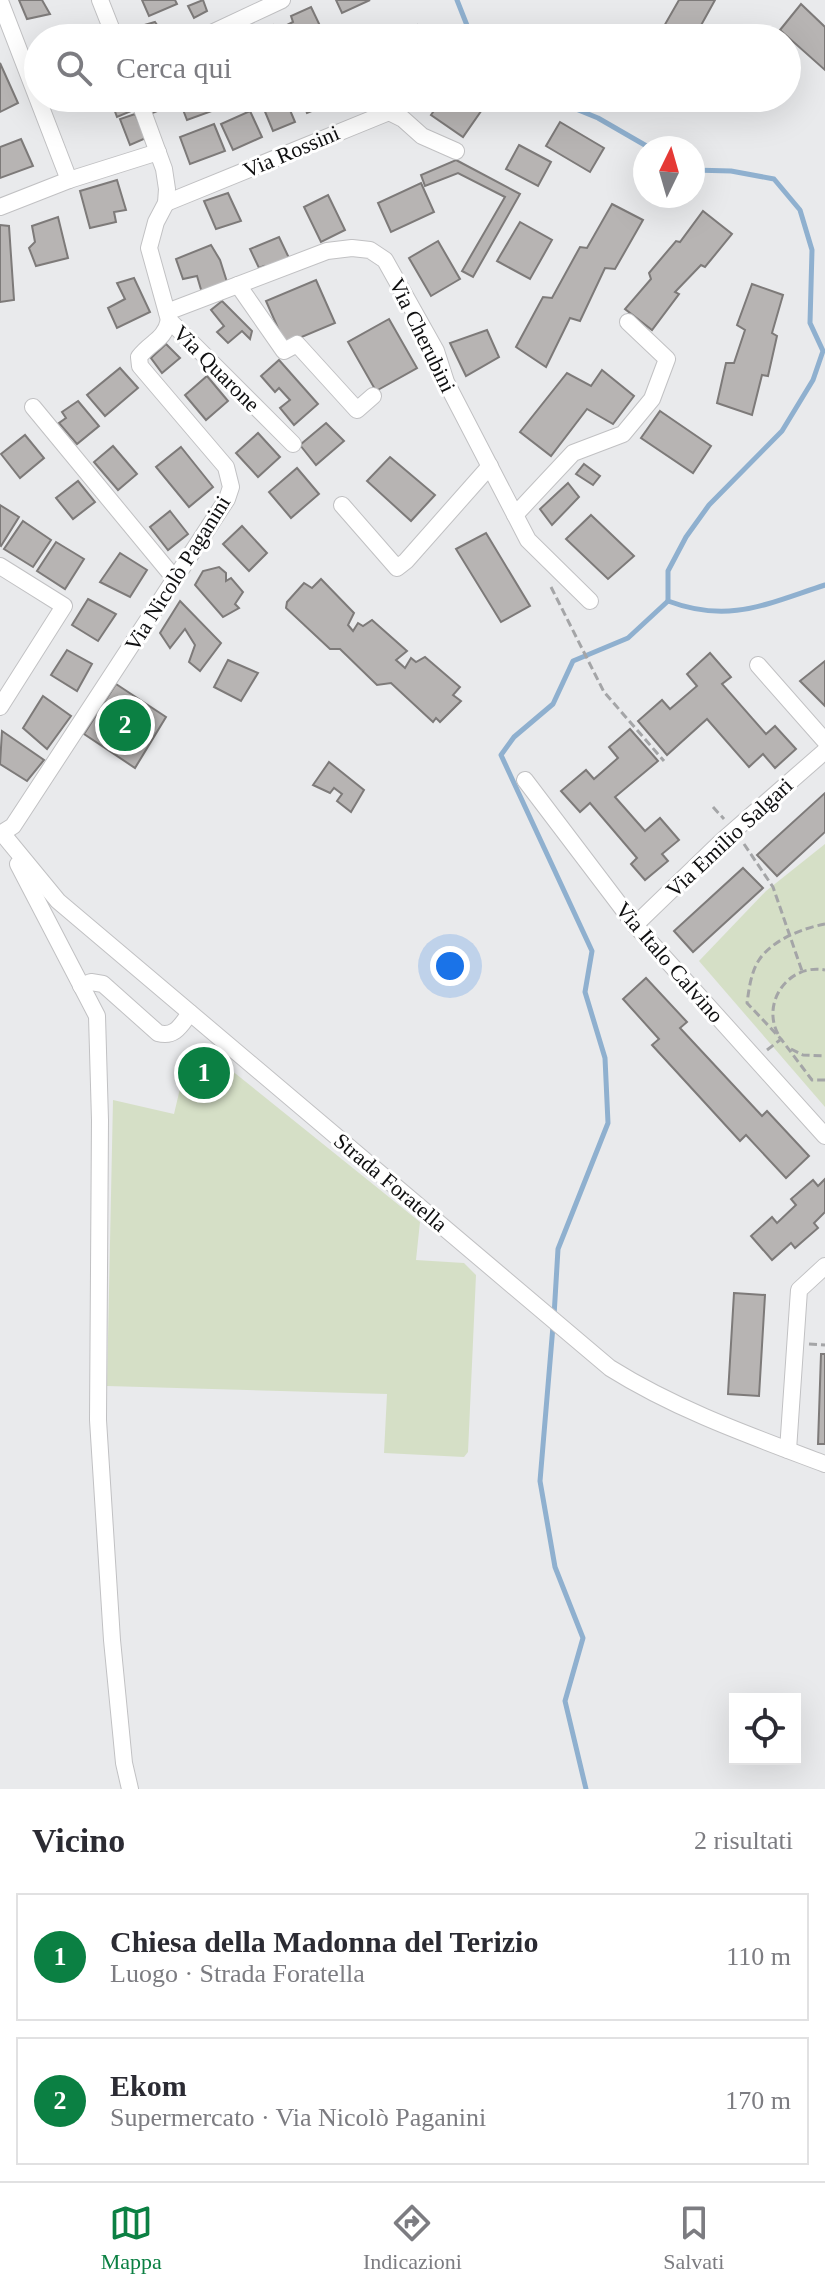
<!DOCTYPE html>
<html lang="it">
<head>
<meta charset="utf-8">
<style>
  :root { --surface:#fff; --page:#f7f7f7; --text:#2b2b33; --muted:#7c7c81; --line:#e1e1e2; --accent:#0b8043 }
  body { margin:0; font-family:"Times New Roman",serif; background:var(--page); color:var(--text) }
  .controls { position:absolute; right:24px; bottom:24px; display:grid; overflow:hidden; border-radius:0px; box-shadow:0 8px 32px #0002 }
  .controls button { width:72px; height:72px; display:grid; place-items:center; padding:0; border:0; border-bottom:2px solid var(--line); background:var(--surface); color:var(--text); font:40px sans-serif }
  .compass { position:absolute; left:633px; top:136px; width:72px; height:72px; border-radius:50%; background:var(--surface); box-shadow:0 8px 32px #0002; rotate:5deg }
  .you { position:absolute; left:450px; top:966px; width:28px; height:28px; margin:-20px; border:6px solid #fff; border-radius:50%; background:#1a73e8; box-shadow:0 0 0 12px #1a73e833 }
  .badge { display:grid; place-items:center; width:52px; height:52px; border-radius:50%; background:var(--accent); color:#fff; font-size:26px; font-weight:700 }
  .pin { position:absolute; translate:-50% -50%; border:4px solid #fff; box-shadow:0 2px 8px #0006 }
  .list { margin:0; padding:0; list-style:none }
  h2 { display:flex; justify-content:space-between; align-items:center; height:104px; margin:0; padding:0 32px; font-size:34px }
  h2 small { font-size:26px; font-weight:400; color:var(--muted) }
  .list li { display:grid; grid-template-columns:52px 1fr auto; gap:24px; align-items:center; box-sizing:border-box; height:128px; margin:0 16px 16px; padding:0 16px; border:2px solid var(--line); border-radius:0px }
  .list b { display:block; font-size:30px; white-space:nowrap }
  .list p { margin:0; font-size:26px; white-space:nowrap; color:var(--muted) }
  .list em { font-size:26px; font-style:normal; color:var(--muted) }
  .icon { flex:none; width:44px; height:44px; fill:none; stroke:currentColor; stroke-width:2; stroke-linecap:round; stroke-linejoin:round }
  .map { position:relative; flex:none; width:825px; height:1789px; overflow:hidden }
  .search { position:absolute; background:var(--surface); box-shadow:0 8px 32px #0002; left:24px; right:24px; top:24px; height:88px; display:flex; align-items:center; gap:20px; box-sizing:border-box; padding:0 28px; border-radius:44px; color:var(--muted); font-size:30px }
  .sheet { height:392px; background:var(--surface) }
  nav { display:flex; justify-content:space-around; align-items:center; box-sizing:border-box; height:112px; border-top:2px solid var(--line); background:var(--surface); font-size:22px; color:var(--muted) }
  nav a { display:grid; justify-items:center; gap:4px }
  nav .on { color:var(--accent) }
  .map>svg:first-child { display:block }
  .green { fill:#d5dfc6 }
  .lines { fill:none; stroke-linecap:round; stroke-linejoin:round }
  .stream { stroke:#8fb0cf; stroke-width:5 }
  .building { fill:#b7b4b3; stroke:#7d7a79; stroke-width:2 }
  .minor-casing { stroke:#c1c1c3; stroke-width:18 }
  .path { stroke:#a4a5a7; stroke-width:3; stroke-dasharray:8 4; stroke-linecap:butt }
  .minor { stroke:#fff; stroke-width:16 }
  .labels { text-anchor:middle; stroke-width:6; stroke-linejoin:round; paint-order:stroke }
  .street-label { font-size:22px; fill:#0f0f10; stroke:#fff }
</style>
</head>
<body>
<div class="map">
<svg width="825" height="1789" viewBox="0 0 825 1789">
  <rect width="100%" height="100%" fill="#e9eaec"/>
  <g class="green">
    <polygon points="825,844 825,1107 699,961 766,891"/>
    <polygon points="226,1066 420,1222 416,1260 464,1263 476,1275 468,1452 464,1457 384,1453 387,1394 107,1386 113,1100 174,1114 182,1080 222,1090"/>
  </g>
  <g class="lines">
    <g class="stream">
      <polyline points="457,0 472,38"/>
      <polyline points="549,98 598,118 650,148"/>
      <path d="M693 170 731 171 774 179 800 210 812 250 810 323 823 351 813 380 782 431 709 505 686 537 668 571V601C729 624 766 604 825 585"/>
      <polyline points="554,1316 558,1249 608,1123 605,1058 585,992 592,951 501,755 514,737 553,704 573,661 628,638 668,601"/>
      <polyline points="553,1326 540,1481 555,1567 583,1638 565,1701 586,1789"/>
    </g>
  </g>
  <g class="building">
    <polygon points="19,0 42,0 50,14 27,19"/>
    <polygon points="142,0 175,0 177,4 149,16"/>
    <polygon points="203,0 207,11 194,18 188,6"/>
    <polygon points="336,0 370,0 342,13"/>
    <polygon points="679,0 715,0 694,38 645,38 652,26 663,28"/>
    <polygon points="801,4 825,27 825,70 780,30"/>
    <polygon points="311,7 322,30 304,38 291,38 285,26 293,22 291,16"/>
    <polygon points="155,22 166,37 127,38 124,31"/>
    <polygon points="273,25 279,38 242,38"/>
    <polygon points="417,25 422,38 406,38 403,30"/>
    <polygon points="0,63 18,103 0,112"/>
    <polygon points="110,98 131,98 136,109 117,117"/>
    <polygon points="145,98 232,98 234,103 187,120 180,102 150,114"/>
    <polygon points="272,98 285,98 295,122 273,131 261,102"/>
    <polygon points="301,98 330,98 332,103 307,113"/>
    <polygon points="443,98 456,98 467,106 472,98 477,98 486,104 463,137 431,115"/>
    <polygon points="250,111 262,137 233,150 221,124"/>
    <polygon points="135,114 146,138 130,145 120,119"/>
    <polygon points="560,122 604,148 590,172 546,146"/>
    <polygon points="214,124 225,151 190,164 180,137"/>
    <polygon points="21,139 33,166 0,178 0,147"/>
    <polygon points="519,145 551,162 538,186 506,169"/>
    <polygon points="456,160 520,194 473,277 462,271 505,197 458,173 425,186 421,175"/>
    <polygon points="117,180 126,210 114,212 116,222 90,228 80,191"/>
    <polygon points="421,183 434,212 391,232 378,203"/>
    <polygon points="228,193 241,221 216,229 204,201"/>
    <polygon points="328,195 345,230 321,242 304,207"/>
    <polygon points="612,204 643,220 615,269 605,268 580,321 570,318 546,367 516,347 543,297 552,298 580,247 587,248"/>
    <polygon points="703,211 732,234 705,267 701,265 675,292 679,294 652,330 625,309 651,279 649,273 676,241 680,242"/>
    <polygon points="58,217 68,258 36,266 29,248 35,242 32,226"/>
    <polygon points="520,222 552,240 530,279 497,261"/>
    <polygon points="0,225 9,226 14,300 0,302"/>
    <polygon points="279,237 289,258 268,273 264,266 259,268 250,249"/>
    <polygon points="438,241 460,279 431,296 409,258"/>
    <polygon points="211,245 220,260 227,282 202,293 197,276 183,279 176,259"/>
    <polygon points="134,278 150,312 117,328 108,308 125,299 117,283"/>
    <polygon points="316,280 335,323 285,344 266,301"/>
    <polygon points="752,284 783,295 772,333 777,336 768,376 762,375 752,415 717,403 726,363 734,363 745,330 737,325"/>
    <polygon points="222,301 252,331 250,339 242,331 228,343 217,332 224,326 211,310"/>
    <polygon points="389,319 417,368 376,391 348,342"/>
    <polygon points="487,330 499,357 466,376 450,343"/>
    <polygon points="166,344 180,358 162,373 151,358"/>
    <polygon points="279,360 318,404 294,425 280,408 290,400 279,388 275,392 261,376"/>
    <polygon points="120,368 138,388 105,416 87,395"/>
    <polygon points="602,370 634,396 613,424 587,409 551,456 520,432 567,373 591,386"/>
    <polygon points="207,376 228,401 206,420 185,395"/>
    <polygon points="78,401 99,426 77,444 59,423 66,418 62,412"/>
    <polygon points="660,411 711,446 693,473 641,438"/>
    <polygon points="326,423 344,441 316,465 300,445"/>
    <polygon points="258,433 280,457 258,477 236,453"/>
    <polygon points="25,435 44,458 20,478 1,454"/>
    <polygon points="113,446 137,474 118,490 94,462"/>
    <polygon points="181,447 213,487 189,507 156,467"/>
    <polygon points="390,457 435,495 411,521 367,481"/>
    <polygon points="584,464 600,476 593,485 576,474"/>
    <polygon points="297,468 319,494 291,518 269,492"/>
    <polygon points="78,481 95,502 73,519 56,498"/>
    <polygon points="568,483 579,497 552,525 540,509"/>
    <polygon points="0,505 19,517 1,546 0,545"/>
    <polygon points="170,511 188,534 168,550 150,527"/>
    <polygon points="591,515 634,556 608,579 566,539"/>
    <polygon points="23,521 51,540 33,567 4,549"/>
    <polygon points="242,526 267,553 249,571 223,544"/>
    <polygon points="486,533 530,606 501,622 456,549"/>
    <polygon points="56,542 84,559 65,589 37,571"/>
    <polygon points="120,553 147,570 130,597 100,582"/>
    <polygon points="219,567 226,573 226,581 231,578 243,592 235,604 239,608 223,617 195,585 203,571"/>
    <polygon points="321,579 354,613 348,625 353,631 358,623 363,626 372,620 407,651 396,660 405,668 411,658 416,662 425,657 460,687 453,695 461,701 440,722 436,718 433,722 391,683 377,685 340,649 330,649 286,608 287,602 304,583 312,588"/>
    <polygon points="88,599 116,614 98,641 72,625"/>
    <polygon points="180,601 221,643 200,671 189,662 195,645 185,629 170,648 160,633"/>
    <polygon points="67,650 92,664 77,691 51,675"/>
    <polygon points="710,653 731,677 722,684 766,734 775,726 796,749 775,768 763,754 749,767 707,719 667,755 638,721 662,700 670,709 697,686 687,674"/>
    <polygon points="228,660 258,673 241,701 214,687"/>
    <polygon points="825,661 825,706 800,681"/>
    <polygon points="116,684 166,717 135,768 84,734"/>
    <polygon points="43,696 71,716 47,749 23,728"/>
    <polygon points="630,729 658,761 615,797 645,831 660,818 679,840 662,854 668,861 645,880 631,864 637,858 590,803 580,812 561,791 586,770 594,779 618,758 609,747"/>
    <polygon points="2,731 44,760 27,781 0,764"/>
    <polygon points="329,762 364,790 351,812 337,801 342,794 334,788 330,793 313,785"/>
    <polygon points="825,793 825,832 777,876 757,855"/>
    <polygon points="743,868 763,888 693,952 674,931"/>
    <polygon points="646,978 687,1022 680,1028 762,1116 767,1111 809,1156 786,1178 746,1135 740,1141 652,1045 659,1039 623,999"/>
    <polygon points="187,1055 226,1066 222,1090 182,1080"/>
    <polygon points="825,1179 825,1212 814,1223 818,1228 795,1248 791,1243 772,1260 751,1236 772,1217 777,1223 796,1205 791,1199 813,1180 818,1186"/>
    <polygon points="734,1293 765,1295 759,1396 728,1394"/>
    <polygon points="821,1354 825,1354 825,1444 818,1444"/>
  </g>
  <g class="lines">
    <g class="minor-casing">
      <g id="minor">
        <polyline points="100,0 115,38"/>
        <polyline points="0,1 69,180"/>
        <polyline points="201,38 282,0"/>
        <polyline points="138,98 164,169 167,189 166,203 156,222 149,248 169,320 293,444"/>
        <polyline points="166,203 389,112 403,119 422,136 456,151"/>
        <polyline points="0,207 69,180 158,152"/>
        <polyline points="238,285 284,351 297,344 357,410 373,396"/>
        <polyline points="167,312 327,251 352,248 370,250 385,260 436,351 446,382 528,540 590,601"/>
        <polyline points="33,407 175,579"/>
        <polyline points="342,505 397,568 406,561 490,466"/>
        <polyline points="515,515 573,453 623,434 652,399 667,359 628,322"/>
        <polyline points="0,566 64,606 0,707"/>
        <polyline points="758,665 825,741"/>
        <polyline points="525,780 635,925 825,1136"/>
        <path d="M2 833 58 901 610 1368C677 1410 751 1436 825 1464"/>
        <path d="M2 833 13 826 227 499 231 487 226 467 140 366 139 357C151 341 164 341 169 320"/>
        <polyline points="18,864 97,1016 100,1120 98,1420 112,1640 124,1763 130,1789"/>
        <polyline points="635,925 722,841 825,751"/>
        <path d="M81 986 91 982 103 984 158 1033C175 1038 181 1025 190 1013"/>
        <polyline points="788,1450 799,1290 825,1266"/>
      </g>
    </g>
    <g class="path">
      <polyline points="551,587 604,692 664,761"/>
      <polyline points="713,807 724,819"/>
      <polyline points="744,844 773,887 802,971"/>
      <path d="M825 924C803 928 772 940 759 960 751 972 749 989 747 1003L781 1039 812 1080H825"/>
      <path d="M778 1034C761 1002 789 963 825 970"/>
      <polyline points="791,1049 803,1055 825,1056"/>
      <polyline points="767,1050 780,1040"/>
      <polyline points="809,1344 825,1345"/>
    </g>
    <use href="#minor" class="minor"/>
  </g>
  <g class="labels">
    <g class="street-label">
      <text transform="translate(291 151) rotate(-23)" y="8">Via Rossini</text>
      <text transform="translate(423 335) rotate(64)" y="8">Via Cherubini</text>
      <text transform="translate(217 368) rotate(45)" y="8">Via Quarone</text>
      <text transform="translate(177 573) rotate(-58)" y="8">Via Nicolò Paganini</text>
      <text transform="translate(729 837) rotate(-43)" y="8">Via Emilio Salgari</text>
      <text transform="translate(670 962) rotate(49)" y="8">Via Italo Calvino</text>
      <text transform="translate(391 1182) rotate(40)" y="8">Strada Foratella</text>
    </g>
  </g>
</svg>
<div class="controls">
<button><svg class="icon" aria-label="locate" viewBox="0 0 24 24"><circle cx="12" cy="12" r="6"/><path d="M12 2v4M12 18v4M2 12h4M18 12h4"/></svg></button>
</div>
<svg class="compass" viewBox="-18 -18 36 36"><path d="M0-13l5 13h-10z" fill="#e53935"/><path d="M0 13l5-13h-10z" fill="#7c7c81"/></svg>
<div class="you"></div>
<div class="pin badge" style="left:204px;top:1073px">1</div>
<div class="pin badge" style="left:125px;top:725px">2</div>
<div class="search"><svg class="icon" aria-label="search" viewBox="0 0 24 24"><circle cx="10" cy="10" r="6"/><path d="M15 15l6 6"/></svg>Cerca qui</div>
</div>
<section class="sheet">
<h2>Vicino<small>2 risultati</small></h2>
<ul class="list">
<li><span class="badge">1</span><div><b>Chiesa della Madonna del Terizio</b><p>Luogo · Strada Foratella</p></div><em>110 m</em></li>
<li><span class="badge">2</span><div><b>Ekom</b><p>Supermercato · Via Nicolò Paganini</p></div><em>170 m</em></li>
</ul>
</section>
<nav>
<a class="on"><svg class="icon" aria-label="map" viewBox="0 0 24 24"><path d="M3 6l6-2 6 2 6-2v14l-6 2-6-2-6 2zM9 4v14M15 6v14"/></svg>Mappa</a>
<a><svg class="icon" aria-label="directions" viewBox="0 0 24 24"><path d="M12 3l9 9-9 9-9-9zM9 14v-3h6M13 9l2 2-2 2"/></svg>Indicazioni</a>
<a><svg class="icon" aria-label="saved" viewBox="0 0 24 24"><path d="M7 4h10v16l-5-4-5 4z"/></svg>Salvati</a>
</nav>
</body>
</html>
